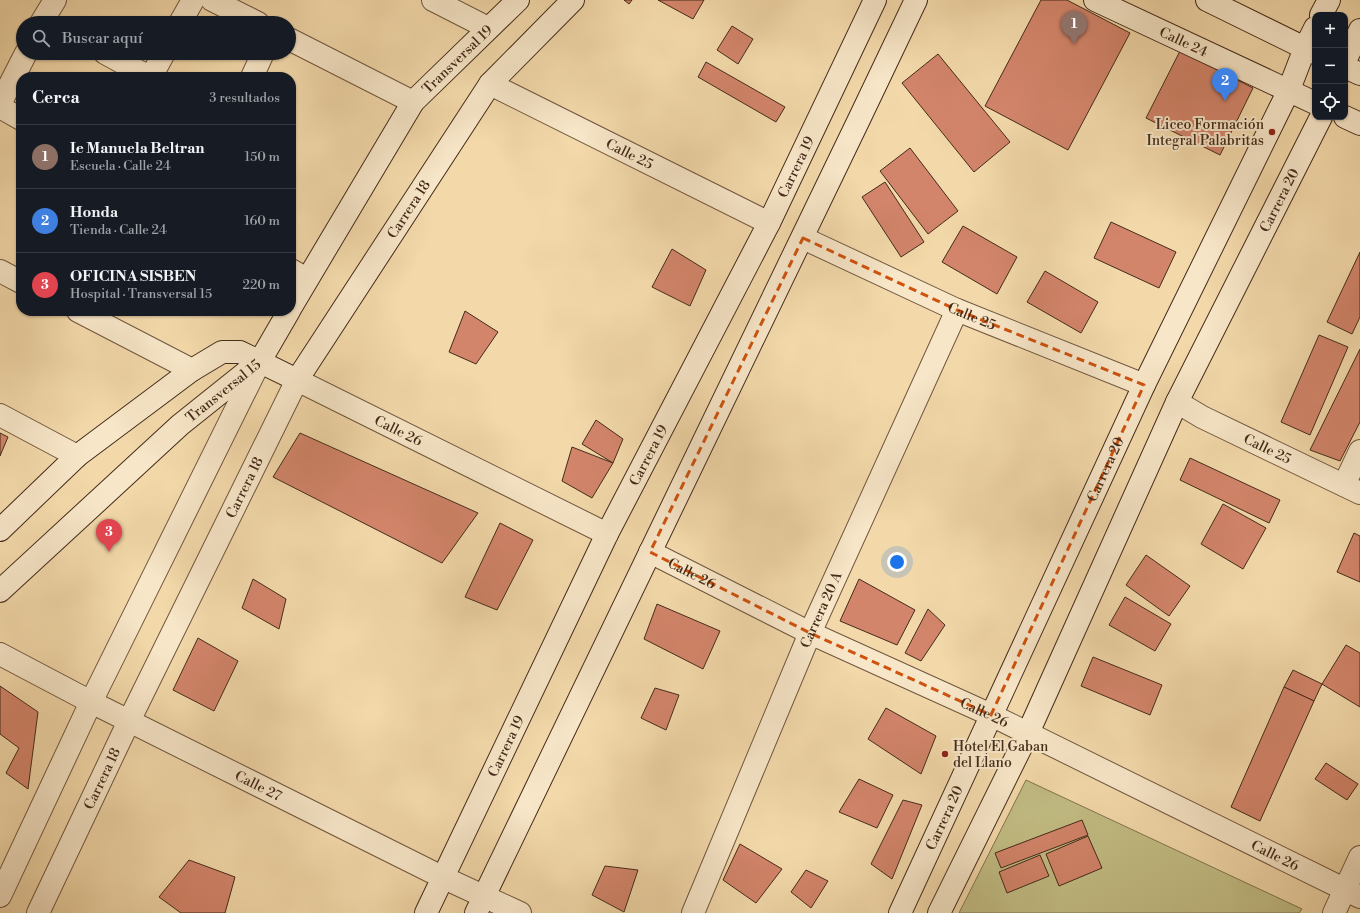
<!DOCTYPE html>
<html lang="es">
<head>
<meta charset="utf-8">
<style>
  :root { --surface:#171b24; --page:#242831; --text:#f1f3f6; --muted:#9ea1a6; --line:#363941; --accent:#8c9099 }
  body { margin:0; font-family:"Libre Bodoni",serif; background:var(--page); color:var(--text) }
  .controls { position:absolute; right:12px; top:12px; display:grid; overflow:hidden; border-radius:8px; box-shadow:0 1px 3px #0004 }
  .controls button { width:36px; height:36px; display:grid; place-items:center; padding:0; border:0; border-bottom:1px solid var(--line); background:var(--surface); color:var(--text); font:20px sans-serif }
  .you { position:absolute; left:897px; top:562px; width:14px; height:14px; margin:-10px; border:3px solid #fff; border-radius:50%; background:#1a73e8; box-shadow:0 0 0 6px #1a73e833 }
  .badge { display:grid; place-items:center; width:26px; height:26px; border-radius:50%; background:var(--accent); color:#fff; font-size:13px; font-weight:700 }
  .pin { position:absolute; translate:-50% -33px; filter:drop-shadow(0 1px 2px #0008) }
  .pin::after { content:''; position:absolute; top:21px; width:14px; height:12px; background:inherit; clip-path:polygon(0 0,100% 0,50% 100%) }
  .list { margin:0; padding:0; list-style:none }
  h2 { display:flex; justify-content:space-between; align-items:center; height:52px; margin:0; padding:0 16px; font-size:17px }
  h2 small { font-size:13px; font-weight:400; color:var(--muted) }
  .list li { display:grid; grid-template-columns:26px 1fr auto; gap:12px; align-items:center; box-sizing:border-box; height:64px; padding:0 16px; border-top:1px solid var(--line) }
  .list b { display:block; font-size:15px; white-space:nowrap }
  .list p { margin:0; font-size:13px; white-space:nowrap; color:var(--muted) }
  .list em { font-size:13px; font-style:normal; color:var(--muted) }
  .icon { flex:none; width:22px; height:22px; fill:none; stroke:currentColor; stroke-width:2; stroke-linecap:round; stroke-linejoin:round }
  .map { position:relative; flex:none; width:1360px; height:913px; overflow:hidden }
  .search { position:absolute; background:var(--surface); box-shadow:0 1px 3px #0004; left:16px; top:16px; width:280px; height:44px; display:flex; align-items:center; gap:10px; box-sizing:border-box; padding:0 14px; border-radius:22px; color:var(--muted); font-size:15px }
  .panel { position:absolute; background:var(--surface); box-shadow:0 1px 3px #0004; left:16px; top:72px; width:280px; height:244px; border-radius:16px }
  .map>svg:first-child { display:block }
  .green { fill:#c2bd84; stroke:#83744f }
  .building { fill:#d3856b; stroke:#442b1a }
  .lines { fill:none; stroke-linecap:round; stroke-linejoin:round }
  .street-casing { stroke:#70563e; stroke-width:24 }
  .secondary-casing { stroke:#442b1a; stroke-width:24 }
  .street { stroke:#f7e6c8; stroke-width:22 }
  .secondary { stroke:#f7e6c8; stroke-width:22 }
  .marked { fill:none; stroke:#cf520e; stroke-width:3; stroke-dasharray:8 5; stroke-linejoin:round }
  .poi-dot { fill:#8f2418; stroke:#f7e6c8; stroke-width:1.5 }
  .labels { text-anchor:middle; stroke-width:4; stroke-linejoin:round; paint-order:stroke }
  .street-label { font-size:14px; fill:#442b1a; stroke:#f7e6c8 }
  .poi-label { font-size:14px; fill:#442b1a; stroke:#f7e6c8; text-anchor:end }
</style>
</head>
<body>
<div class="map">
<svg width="1360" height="913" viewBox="0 0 1360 913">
  <rect width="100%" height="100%" fill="#f3d9aa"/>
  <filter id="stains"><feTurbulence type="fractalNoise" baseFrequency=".005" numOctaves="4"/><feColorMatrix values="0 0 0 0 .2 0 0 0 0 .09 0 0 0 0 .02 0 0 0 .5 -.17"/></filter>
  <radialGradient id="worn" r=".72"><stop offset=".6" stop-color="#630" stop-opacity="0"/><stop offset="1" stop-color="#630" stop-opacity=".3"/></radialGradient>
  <polygon class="green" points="1026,780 1302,909 1299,913 959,913"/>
  <g class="building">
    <polygon points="624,0 632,0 629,4"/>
    <polygon points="658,0 704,0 693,19"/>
    <polygon points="1041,0 1067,0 1130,33 1068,150 985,106"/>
    <polygon points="732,26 753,39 738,64 717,50"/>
    <polygon points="1180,51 1253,88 1220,155 1146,118"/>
    <polygon points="938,54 1010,142 974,172 902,83"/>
    <polygon points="706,62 785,107 776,122 698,77"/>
    <polygon points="910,148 958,211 928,234 880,171"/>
    <polygon points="885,182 924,242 901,257 862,197"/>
    <polygon points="1111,222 1176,252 1159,288 1094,258"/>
    <polygon points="963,226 1017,257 997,294 942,262"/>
    <polygon points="672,249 706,270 690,306 652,287"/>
    <polygon points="1360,252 1360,317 1352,334 1327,322"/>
    <polygon points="1045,271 1098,302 1081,333 1027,302"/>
    <polygon points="465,311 498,332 476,364 449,352"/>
    <polygon points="1319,335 1348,347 1310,435 1281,422"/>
    <polygon points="1360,349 1360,422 1340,461 1310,450"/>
    <polygon points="596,420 623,439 613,463 582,444"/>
    <polygon points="0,433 8,437 0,456"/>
    <polygon points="300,433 478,513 442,563 273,477"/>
    <polygon points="572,447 613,463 592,498 562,481"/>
    <polygon points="1190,458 1280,500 1269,523 1180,480"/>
    <polygon points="1223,504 1266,528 1243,569 1201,544"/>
    <polygon points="500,523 533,540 497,610 465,597"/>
    <polygon points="1354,533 1360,536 1360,582 1337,572"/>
    <polygon points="1146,555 1190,586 1169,616 1126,585"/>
    <polygon points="253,579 286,599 279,629 242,608"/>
    <polygon points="859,579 915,610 897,645 840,621"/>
    <polygon points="1125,597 1171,624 1155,651 1109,625"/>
    <polygon points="657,604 720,631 703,669 644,639"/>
    <polygon points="928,609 945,625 921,661 905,653"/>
    <polygon points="198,638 238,661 214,711 173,690"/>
    <polygon points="1346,645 1360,653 1360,707 1322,684"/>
    <polygon points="1093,657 1162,685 1150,715 1081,686"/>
    <polygon points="1293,670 1322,684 1314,701 1284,687"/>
    <polygon points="0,686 38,712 28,789 6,773 19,748 0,734"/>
    <polygon points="1284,687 1314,701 1260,821 1231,807"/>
    <polygon points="655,688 679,695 666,730 641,718"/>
    <polygon points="886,708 936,736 921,774 868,739"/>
    <polygon points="1326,763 1358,784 1347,800 1315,779"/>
    <polygon points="859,779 893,795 877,828 839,812"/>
    <polygon points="903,800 922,805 892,879 871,864"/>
    <polygon points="1082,820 1088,835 1001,868 995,853"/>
    <polygon points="1088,836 1102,868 1059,886 1046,854"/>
    <polygon points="740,844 782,869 756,903 723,880"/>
    <polygon points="1040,855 1049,876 1007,893 999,872"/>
    <polygon points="189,860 235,877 225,913 181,913 159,897"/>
    <polygon points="605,866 638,870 624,912 592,895"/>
    <polygon points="806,870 828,881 811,908 791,892"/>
  </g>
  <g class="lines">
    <g class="street-casing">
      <g id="street">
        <polyline points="212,0 258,23"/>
        <polyline points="433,0 488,28"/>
        <polyline points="41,23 55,0"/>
        <polyline points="180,23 193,0"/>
        <polyline points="289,39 413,102"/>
        <polyline points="105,53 149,77"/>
        <polyline points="151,77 164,53"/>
        <polyline points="252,77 263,53"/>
        <path id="s1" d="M490 84 769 223"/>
        <polyline points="0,104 26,53"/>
        <polyline points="0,107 21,119"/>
        <path id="s2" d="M803 238 957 310 1144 385"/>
        <polyline points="291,270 307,279"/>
        <polyline points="0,271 21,282"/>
        <polyline points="78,311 192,370"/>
        <path id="s3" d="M1177 402 1202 417 1360 493"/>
        <polyline points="0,415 77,456"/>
        <polyline points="1344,485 1360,451"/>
        <path id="s4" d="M650 552 810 633 991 715 1360 897"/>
        <path id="s5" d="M0 654 91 702 442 877 520 913"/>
        <polyline points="0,896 91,702 260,361"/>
        <path id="s6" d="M38 913 129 721 297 380 607 534"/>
        <path id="s7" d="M693 913 810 633 957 310"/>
        <polyline points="1334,913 1360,857"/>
      </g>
    </g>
    <g class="secondary-casing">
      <g id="secondary">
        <path id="s8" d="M1095 0 1315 103"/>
        <polyline points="1207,0 1315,53"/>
        <polyline points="1321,15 1329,0"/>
        <polyline points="1345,61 1360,30"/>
        <polyline points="1345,67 1360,74"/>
        <polyline points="1345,117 1360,124"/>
        <path id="s9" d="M291 307 413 102 518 0"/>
        <path id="s10" d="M0 530 77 456 192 370 222 352H240L297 380 490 84 573 0"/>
        <path id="s11" d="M0 591 180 425 260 361 289 311"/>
        <path id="s12" d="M426 913 607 534 769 223 875 0"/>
        <path d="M476 913C622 608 771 305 916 0"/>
        <path id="s13" d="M900 913 1144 385 1288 92 1305 48 1315 28"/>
        <path id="s14" d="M939 913 1028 733 1177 402 1321 117"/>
      </g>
    </g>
    <use href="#street" class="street"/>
    <use href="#secondary" class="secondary"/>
  </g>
  <path class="marked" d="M803 238 957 310 1144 385 991 715 810 633 650 552Z"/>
  <g class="poi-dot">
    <circle cx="1272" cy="132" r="4"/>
    <circle cx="945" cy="754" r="4"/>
  </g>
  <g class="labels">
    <g class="street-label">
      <text dy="5" stroke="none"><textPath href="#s8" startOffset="98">Calle 24</textPath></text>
      <text dy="5" stroke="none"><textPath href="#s9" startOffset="300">Transversal 19</textPath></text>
      <text dy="5" stroke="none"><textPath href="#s1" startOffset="156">Calle 25</textPath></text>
      <text dy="5" stroke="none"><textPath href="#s12" startOffset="833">Carrera 19</textPath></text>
      <text dy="5" stroke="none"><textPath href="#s14" startOffset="790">Carrera 20</textPath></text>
      <text dy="5" stroke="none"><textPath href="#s10" startOffset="571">Carrera 18</textPath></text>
      <text dy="5" stroke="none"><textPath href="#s2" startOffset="186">Calle 25</textPath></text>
      <text dy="5" stroke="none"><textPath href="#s11" startOffset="300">Transversal 15</textPath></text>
      <text dy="5" stroke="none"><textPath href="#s6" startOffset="706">Calle 26</textPath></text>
      <text dy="5" stroke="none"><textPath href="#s3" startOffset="102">Calle 25</textPath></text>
      <text dy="5" stroke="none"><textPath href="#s12" startOffset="509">Carrera 19</textPath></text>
      <text dy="5" stroke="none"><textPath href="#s13" startOffset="489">Carrera 20</textPath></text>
      <text dy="5" stroke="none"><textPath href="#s6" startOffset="473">Carrera 18</textPath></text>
      <text dy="5" stroke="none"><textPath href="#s4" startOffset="47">Calle 26</textPath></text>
      <text dy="5" stroke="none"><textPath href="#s7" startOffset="329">Carrera 20 A</textPath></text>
      <text dy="5" stroke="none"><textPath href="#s4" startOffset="371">Calle 26</textPath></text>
      <text dy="5" stroke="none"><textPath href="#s12" startOffset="185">Carrera 19</textPath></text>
      <text dy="5" stroke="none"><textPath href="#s6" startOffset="149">Carrera 18</textPath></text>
      <text dy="5" stroke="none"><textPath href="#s5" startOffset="290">Calle 27</textPath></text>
      <text dy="5" stroke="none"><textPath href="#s13" startOffset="105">Carrera 20</textPath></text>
      <text dy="5" stroke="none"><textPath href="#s4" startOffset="695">Calle 26</textPath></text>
    </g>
    <g class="poi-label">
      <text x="1264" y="129">Liceo Formación<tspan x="1264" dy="16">Integral Palabritas</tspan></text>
      <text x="953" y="751" text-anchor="start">Hotel El Gaban<tspan x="953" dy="16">del Llano</tspan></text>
    </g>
  </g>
  <rect width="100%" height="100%" filter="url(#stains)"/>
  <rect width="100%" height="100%" fill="url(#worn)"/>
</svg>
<div class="controls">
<button>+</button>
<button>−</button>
<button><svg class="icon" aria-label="locate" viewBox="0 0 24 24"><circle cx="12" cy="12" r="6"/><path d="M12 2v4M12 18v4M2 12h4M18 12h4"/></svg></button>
</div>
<div class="you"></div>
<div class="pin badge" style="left:1074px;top:44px;background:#8d6e63">1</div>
<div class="pin badge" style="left:1225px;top:101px;background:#3f7fe0">2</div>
<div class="pin badge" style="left:109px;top:552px;background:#e0444e">3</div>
<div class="search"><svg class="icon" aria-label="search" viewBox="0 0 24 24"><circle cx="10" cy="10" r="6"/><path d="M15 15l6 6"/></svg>Buscar aquí</div>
<section class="panel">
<h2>Cerca<small>3 resultados</small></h2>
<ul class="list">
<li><span class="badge" style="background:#8d6e63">1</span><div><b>Ie Manuela Beltran</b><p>Escuela · Calle 24</p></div><em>150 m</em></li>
<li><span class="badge" style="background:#3f7fe0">2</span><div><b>Honda</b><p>Tienda · Calle 24</p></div><em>160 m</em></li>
<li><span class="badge" style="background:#e0444e">3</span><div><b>OFICINA SISBEN</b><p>Hospital · Transversal 15</p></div><em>220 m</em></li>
</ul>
</section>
</div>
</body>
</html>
